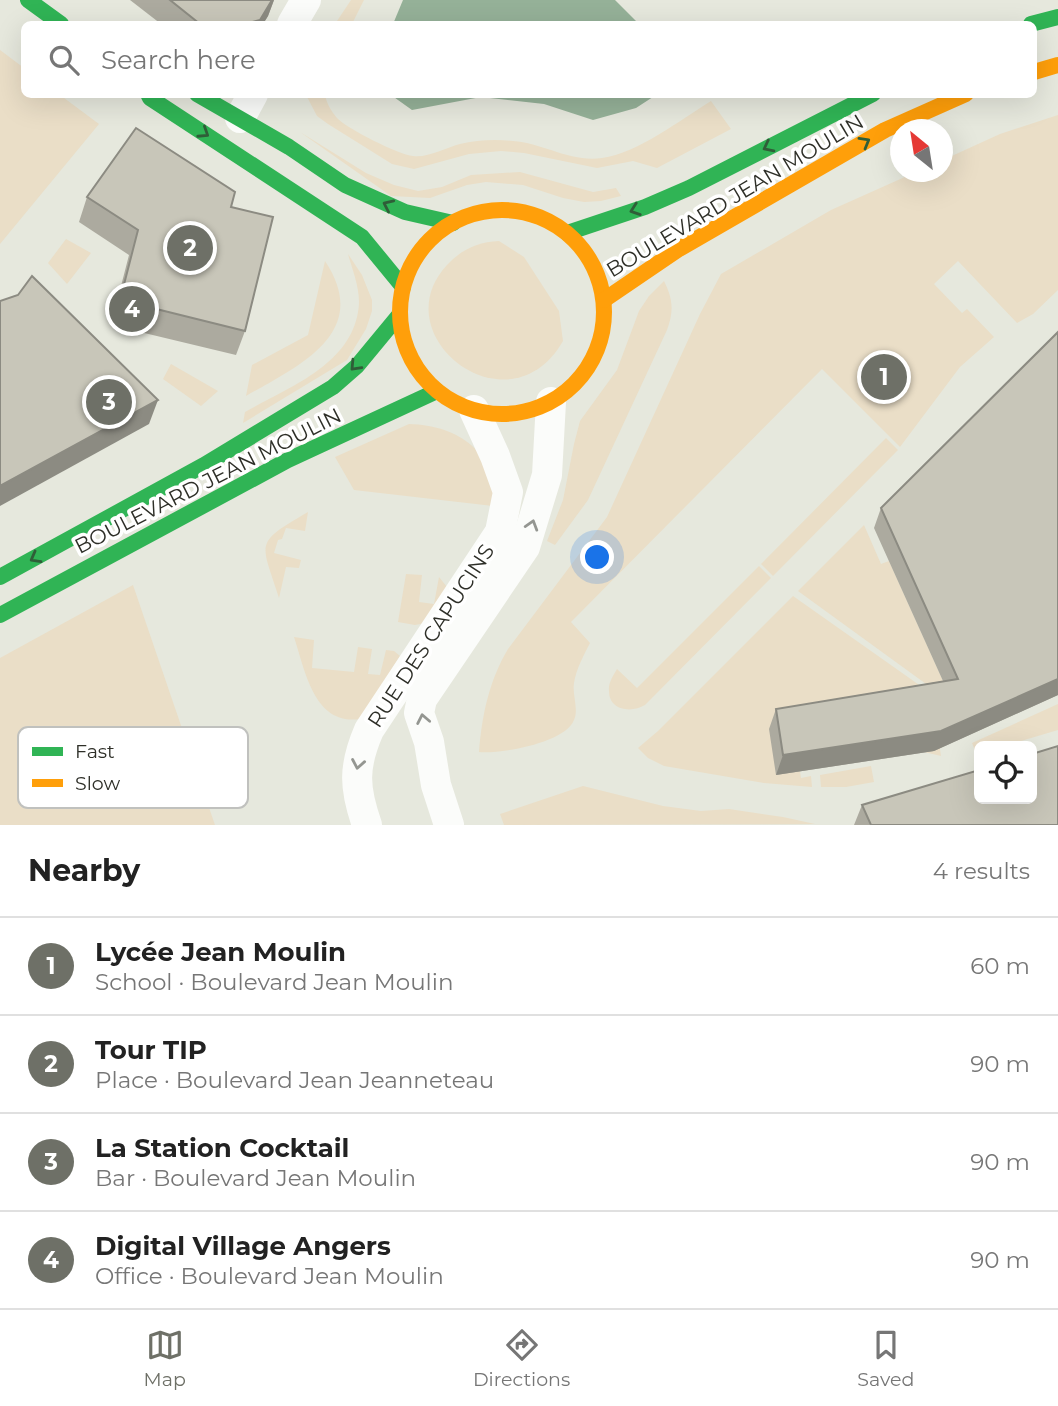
<!DOCTYPE html>
<html lang="en">
<head>
<meta charset="utf-8">
<style>
  :root { --surface:#fff; --page:#f2f2f2; --text:#222; --muted:#767676; --line:#e0e0e0; --accent:#6e7067 }
  body { margin:0; font-family:Montserrat,sans-serif; background:var(--page); color:var(--text) }
  .controls { position:absolute; right:21px; bottom:21px; display:grid; overflow:hidden; border-radius:10px; box-shadow:0 7px 28px #0002 }
  .controls button { width:63px; height:63px; display:grid; place-items:center; padding:0; border:0; border-bottom:2px solid var(--line); background:var(--surface); color:var(--text); font:35px sans-serif }
  .compass { position:absolute; left:890px; top:119px; width:63px; height:63px; border-radius:50%; background:var(--surface); box-shadow:0 7px 28px #0002; rotate:330deg }
  .you { position:absolute; left:598px; top:558px; width:24px; height:24px; margin:-18px; border:5px solid #fff; border-radius:50%; background:#1a73e8; box-shadow:0 0 0 10px #1a73e833 }
  .badge { display:grid; place-items:center; width:46px; height:46px; border-radius:50%; background:var(--accent); color:#fff; font-size:23px; font-weight:700 }
  .pin { position:absolute; translate:-50% -50%; border:4px solid #fff; box-shadow:0 2px 7px #0006 }
  .list { margin:0; padding:0; list-style:none }
  h2 { display:flex; justify-content:space-between; align-items:center; height:91px; margin:0; padding:0 28px; font-size:30px }
  h2 small { font-size:23px; font-weight:400; color:var(--muted) }
  .list li { display:grid; grid-template-columns:46px 1fr auto; gap:21px; align-items:center; box-sizing:border-box; height:98px; padding:0 28px; border-top:2px solid var(--line) }
  .list b { display:block; font-size:26px; white-space:nowrap }
  .list p { margin:0; font-size:23px; white-space:nowrap; color:var(--muted) }
  .list em { font-size:23px; font-style:normal; color:var(--muted) }
  .icon { flex:none; width:38px; height:38px; fill:none; stroke:currentColor; stroke-width:2; stroke-linecap:round; stroke-linejoin:round }
  .map { position:relative; flex:none; width:1058px; height:825px; overflow:hidden }
  .search { position:absolute; background:var(--surface); box-shadow:0 7px 28px #0002; left:21px; right:21px; top:21px; height:77px; display:flex; align-items:center; gap:18px; box-sizing:border-box; padding:0 24px; border-radius:10px; color:var(--muted); font-size:26px }
  .sheet { height:483px; background:var(--surface) }
  nav { display:flex; justify-content:space-around; align-items:center; box-sizing:border-box; height:98px; border-top:2px solid var(--line); background:var(--surface); font-size:19px; color:var(--muted) }
  nav a { display:grid; justify-items:center; gap:4px }
  nav .on { color:var(--accent) }
  .map>svg:first-child { display:block }
  .green { fill:#eadec7 }
  .water { fill:#95b198 }
  .lines { fill:none; stroke-linecap:round; stroke-linejoin:round }
  .street { stroke:#fbfcfa; stroke-width:30 }
  .fast { stroke:#30b455; stroke-width:16 }
  .slow { stroke:#ff9f0a; stroke-width:16 }
  .wall { fill:#acaa9f }
  .shaded-wall { fill:#8c8b82 }
  .building { fill:#c8c6b9; stroke:#8c8b82; stroke-width:2 }
  .oneway { stroke:#2f5e38 }
  .oneway2 { stroke:#949691 }
  .labels { text-anchor:middle; stroke-width:7; stroke-linejoin:round; paint-order:stroke }
  .street-label { font-size:21px; fill:#2e2f28; stroke:#fff }
  .key { fill:#fff; stroke:#c0c1be; stroke-width:2 }
  .key-label { font-size:19px; fill:#2e2f28 }
</style>
</head>
<body>
<div class="map">
<svg width="1058" height="825" viewBox="0 0 1058 825">
  <rect width="100%" height="100%" fill="#e6e8dd"/>
  <g class="green">
    <polygon points="351,0 364,0 352,24 335,24"/>
    <polygon points="0,50 24,68 24,94 60,95 99,124 0,244"/>
    <path d="M306 95H325C327 104 331 111 337 118 346 128 399 155 413 156 428 158 445 148 460 144 476 140 496 139 513 141 543 143 572 163 602 158 638 153 680 120 711 101L731 129 657 168 633 161 597 168 524 153 501 151 469 154 414 169 392 164 328 124 317 116Z"/>
    <path d="M1058 115V290L1033 314 1017 323 958 261 934 284 962 313 967 309 994 337 960 367 900 447 822 369 571 622 590 643C584 655 576 669 574 683 572 695 579 709 574 720 565 743 501 754 479 752 482 715 489 681 508 649L607 517 700 314 721 274 831 210 916 172H942L943 160 1000 134Z"/>
    <polygon points="300,132 366,173 394,185 418,191 442,187 471,175 520,172 593,192 616,188 621,196 601,201 584,202 563,198 523,185 486,182 467,185 430,198 391,196"/>
    <polygon points="66,239 91,253 67,284 48,263"/>
    <path d="M499 241 524 257 559 311 563 341C509 435 381 336 447 265 462 249 478 242 499 241Z"/>
    <path d="M348 254 362 275 372 300V311L366 329 347 360 243 423 245 412C287 388 349 366 358 312 362 293 353 272 348 254Z"/>
    <path d="M325 261C373 333 298 366 246 396L252 365 308 335Z"/>
    <path d="M664 281C673 299 674 311 667 330L588 500 555 545 547 541 563 500 574 444 580 421 617 370 639 311 649 296Z"/>
    <polygon points="171,364 218,391 201,406 163,379"/>
    <path d="M409 424C458 425 499 453 493 506L354 490 335 457Z"/>
    <polygon points="886,438 898,450 773,576 761,564"/>
    <path d="M308 512 305 531 286 528 282 539 278 540 274 553 301 560 299 568 286 567 279 598C261 541 253 544 308 512Z"/>
    <polygon points="864,525 881,564 889,561 944,683 933,689 798,591"/>
    <path d="M759 566 771 578 645 705C632 713 609 711 609 691 608 683 613 676 617 669L637 688Z"/>
    <polygon points="406,574 422,575 419,602 434,604 439,577 447,587 426,623 415,625 398,622"/>
    <polygon points="133,585 215,825 0,825 0,658"/>
    <polygon points="793,596 932,694 941,756 920,751 800,771 801,778 811,776 812,787 764,783 664,766 648,758 638,748 658,731"/>
    <path d="M294 637 314 640 312 668 354 672 358 647 372 649 368 674 380 675 386 650 394 651 400 656 360 719C314 726 305 670 294 637Z"/>
    <polygon points="1058,704 1058,730 1004,746 979,746 979,754 977,755 972,743"/>
    <polygon points="871,766 874,782 846,787 821,787 820,775"/>
    <polygon points="583,786 663,806 701,811 729,809 783,817 815,824 504,825 500,814"/>
  </g>
  <g class="water">
    <polygon points="403,0 615,0 639,24 393,24"/>
    <polygon points="391,95 656,95 636,108 593,120 544,104 481,97 412,110"/>
  </g>
  <g class="lines">
    <g class="street">
      <polyline points="292,24 306,0"/>
      <polyline points="240,118 253,94"/>
      <path d="M367 825C354 788 353 767 369 730L500 532 508 492 495 456 474 410"/>
      <polyline points="449,825 436,785 429,742 419,713 422,699 525,547 547,475 551,402"/>
    </g>
    <g class="fast">
      <polyline points="28,0 61,24"/>
      <polyline points="1031,24 1058,17"/>
      <polyline points="148,94 150,98 362,237 403,287"/>
      <polyline points="197,94 289,147 345,185 405,212 453,223"/>
      <polyline points="567,233 645,207 689,188 873,94"/>
      <polyline points="0,577 204,465 333,387 357,366 400,314"/>
      <polyline points="0,615 288,460 437,391"/>
    </g>
    <g class="slow">
      <polyline points="1034,72 1058,65"/>
      <circle cx="502" cy="312" r="102"/>
      <polyline points="604,300 679,249 885,130 966,94"/>
    </g>
  </g>
  <g class="wall">
    <polygon points="130,0 274,0 268,16 263,24 161,24"/>
    <polygon points="87,197 231,207 245,331 236,355 111,325 129,255 79,222"/>
    <polygon points="1058,332 1058,695 934,751 776,775 769,729 776,709 943,681 874,528 881,508"/>
    <polygon points="862,805 1058,825 854,825"/>
  </g>
  <g class="shaded-wall">
    <polygon points="272,0 274,0 268,16 263,24 245,24"/>
    <polygon points="158,400 149,424 0,506 0,486"/>
    <polygon points="1058,679 1058,695 934,751 776,775 783,755"/>
  </g>
  <g class="building">
    <polygon points="170,0 272,0 260,20 245,24 200,24"/>
    <polygon points="136,128 235,192 231,207 273,217 245,331 120,300 138,230 87,197"/>
    <polygon points="32,276 158,400 0,486 0,301 18,295"/>
    <polygon points="1058,332 1058,679 941,731 783,755 776,709 958,679 881,508"/>
    <polygon points="1058,746 1058,825 871,825 862,805 979,770 979,799 1032,799 1032,754"/>
  </g>
  <defs><path id="oneway-chevron" d="M-2-3.5L2.5 0L-2 3.5" fill="none" stroke-width="1.6" stroke-linecap="round" stroke-linejoin="round" transform="scale(1.75)"/></defs>
  <g class="oneway">
    <use href="#oneway-chevron" transform="translate(204 133) rotate(33)"/>
    <use href="#oneway-chevron" transform="translate(865 142) rotate(-30)"/>
    <use href="#oneway-chevron" transform="translate(768 147) rotate(153)"/>
    <use href="#oneway-chevron" transform="translate(388 205) rotate(-155)"/>
    <use href="#oneway-chevron" transform="translate(635 210) rotate(161)"/>
    <use href="#oneway-chevron" transform="translate(355 366) rotate(133)"/>
    <use href="#oneway-chevron" transform="translate(35 558) rotate(151)"/>
  </g>
  <g class="oneway2">
    <use href="#oneway-chevron" transform="translate(532 525) rotate(-73)"/>
    <use href="#oneway-chevron" transform="translate(423 719) rotate(-101)"/>
    <use href="#oneway-chevron" transform="translate(358 764) rotate(100)"/>
  </g>
  <g class="labels">
    <g class="street-label">
      <text transform="translate(735 196) rotate(-31)" y="7">BOULEVARD JEAN MOULIN</text>
      <text transform="translate(208 481) rotate(-27)" y="7">BOULEVARD JEAN MOULIN</text>
      <text transform="translate(431 636) rotate(-57)" y="7">RUE DES CAPUCINS</text>
    </g>
  </g>
  <rect x="18" y="727" width="230" height="81" rx="10" class="key"/>
  <rect x="32" y="747" width="31" height="9" fill="#30b455"/>
  <rect x="32" y="779" width="31" height="8" fill="#ff9f0a"/>
  <g class="key-label">
    <text x="75" y="758">Fast</text>
    <text x="75" y="790">Slow</text>
  </g>
</svg>
<div class="controls">
<button><svg class="icon" aria-label="locate" viewBox="0 0 24 24"><circle cx="12" cy="12" r="6"/><path d="M12 2v4M12 18v4M2 12h4M18 12h4"/></svg></button>
</div>
<svg class="compass" viewBox="-18 -18 36 36"><path d="M0-13l5 13h-10z" fill="#e53935"/><path d="M0 13l5-13h-10z" fill="#767676"/></svg>
<div class="you"></div>
<div class="pin badge" style="left:884px;top:377px">1</div>
<div class="pin badge" style="left:190px;top:248px">2</div>
<div class="pin badge" style="left:109px;top:402px">3</div>
<div class="pin badge" style="left:132px;top:309px">4</div>
<div class="search"><svg class="icon" aria-label="search" viewBox="0 0 24 24"><circle cx="10" cy="10" r="6"/><path d="M15 15l6 6"/></svg>Search here</div>
</div>
<section class="sheet">
<h2>Nearby<small>4 results</small></h2>
<ul class="list">
<li><span class="badge">1</span><div><b>Lycée Jean Moulin</b><p>School · Boulevard Jean Moulin</p></div><em>60 m</em></li>
<li><span class="badge">2</span><div><b>Tour TIP</b><p>Place · Boulevard Jean Jeanneteau</p></div><em>90 m</em></li>
<li><span class="badge">3</span><div><b>La Station Cocktail</b><p>Bar · Boulevard Jean Moulin</p></div><em>90 m</em></li>
<li><span class="badge">4</span><div><b>Digital Village Angers</b><p>Office · Boulevard Jean Moulin</p></div><em>90 m</em></li>
</ul>
</section>
<nav>
<a class="on"><svg class="icon" aria-label="map" viewBox="0 0 24 24"><path d="M3 6l6-2 6 2 6-2v14l-6 2-6-2-6 2zM9 4v14M15 6v14"/></svg>Map</a>
<a><svg class="icon" aria-label="directions" viewBox="0 0 24 24"><path d="M12 3l9 9-9 9-9-9zM9 14v-3h6M13 9l2 2-2 2"/></svg>Directions</a>
<a><svg class="icon" aria-label="saved" viewBox="0 0 24 24"><path d="M7 4h10v16l-5-4-5 4z"/></svg>Saved</a>
</nav>
</body>
</html>
